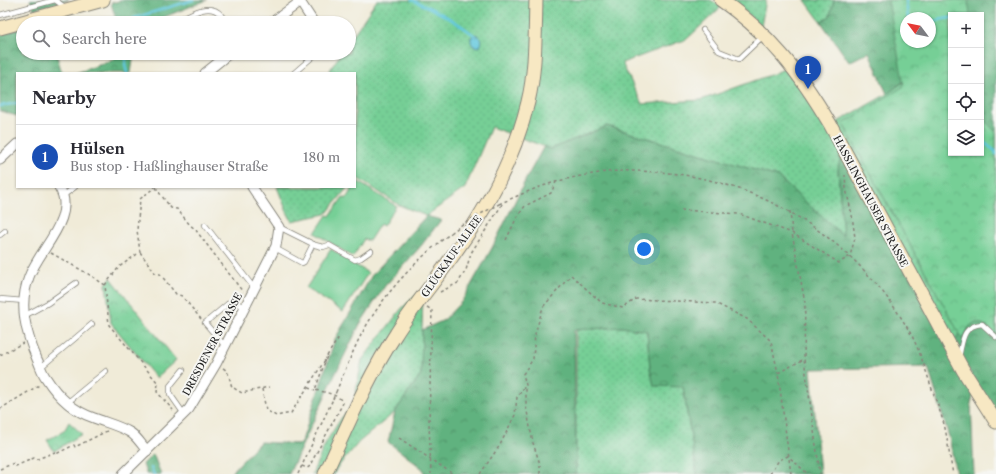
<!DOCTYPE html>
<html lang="en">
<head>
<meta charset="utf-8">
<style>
  :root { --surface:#fff; --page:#f7f7f7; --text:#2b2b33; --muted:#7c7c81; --line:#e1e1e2; --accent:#d93025 }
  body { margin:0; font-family:"Libre Caslon Text",serif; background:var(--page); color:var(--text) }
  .controls { position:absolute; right:12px; top:12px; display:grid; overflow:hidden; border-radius:0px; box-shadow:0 1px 3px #0004 }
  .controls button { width:36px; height:36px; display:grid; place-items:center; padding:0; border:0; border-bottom:1px solid var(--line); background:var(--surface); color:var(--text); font:20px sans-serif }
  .compass { position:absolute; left:900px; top:12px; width:36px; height:36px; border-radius:50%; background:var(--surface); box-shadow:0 1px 3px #0004; rotate:302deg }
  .you { position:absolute; left:644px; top:249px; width:14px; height:14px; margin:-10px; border:3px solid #fff; border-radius:50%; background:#1a73e8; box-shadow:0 0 0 6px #1a73e833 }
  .badge { display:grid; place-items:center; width:26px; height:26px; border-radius:50%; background:var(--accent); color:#fff; font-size:13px; font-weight:700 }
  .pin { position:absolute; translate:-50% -33px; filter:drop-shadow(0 1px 2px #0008) }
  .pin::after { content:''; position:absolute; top:21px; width:14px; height:12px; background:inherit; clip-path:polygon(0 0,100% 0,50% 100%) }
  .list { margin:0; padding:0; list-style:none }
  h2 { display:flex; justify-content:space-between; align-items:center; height:52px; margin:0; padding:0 16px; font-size:17px }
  h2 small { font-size:13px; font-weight:400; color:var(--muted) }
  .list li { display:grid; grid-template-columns:26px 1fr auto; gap:12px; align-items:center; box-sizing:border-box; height:64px; padding:0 16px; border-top:1px solid var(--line) }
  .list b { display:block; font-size:15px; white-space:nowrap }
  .list p { margin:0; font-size:13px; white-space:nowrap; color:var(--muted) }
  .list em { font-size:13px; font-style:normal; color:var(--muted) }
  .icon { flex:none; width:22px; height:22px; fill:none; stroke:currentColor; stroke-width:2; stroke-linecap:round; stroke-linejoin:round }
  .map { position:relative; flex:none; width:996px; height:474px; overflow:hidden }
  .search { position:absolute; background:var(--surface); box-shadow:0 1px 3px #0004; left:16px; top:16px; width:340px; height:44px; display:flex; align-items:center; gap:10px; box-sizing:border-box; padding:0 14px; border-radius:22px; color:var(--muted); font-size:15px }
  .panel { position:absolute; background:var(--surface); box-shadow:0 1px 3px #0004; left:16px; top:72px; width:340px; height:116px; border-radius:0px }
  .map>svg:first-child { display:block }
  .grass { fill:url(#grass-dots); stroke:#497659 }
  .forest { fill:url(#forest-crowns); stroke:#3e674e }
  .park { fill:url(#park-crowns); stroke:#497659; fill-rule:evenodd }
  .pitch { fill:#76cf96; stroke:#497659 }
  .water { fill:url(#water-waves); stroke:#3e727d }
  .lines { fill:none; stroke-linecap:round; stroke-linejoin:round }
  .stream { stroke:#61c8de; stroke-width:2.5 }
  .lane-casing { stroke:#86847a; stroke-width:6 }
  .street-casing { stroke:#86847a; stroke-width:11 }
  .secondary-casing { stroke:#86847a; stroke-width:15 }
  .path { stroke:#86847a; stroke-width:1.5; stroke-dasharray:3 3; stroke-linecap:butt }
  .lane { stroke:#fff; stroke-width:4.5 }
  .street { stroke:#fff; stroke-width:9 }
  .secondary { stroke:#f7e8c3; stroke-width:13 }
  .path-bridge { stroke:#86847a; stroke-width:1.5; stroke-dasharray:3 3; stroke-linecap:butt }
  .labels { text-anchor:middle; stroke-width:4; stroke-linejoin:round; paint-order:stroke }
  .street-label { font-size:10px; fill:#1c1c1c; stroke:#f6f6f2 }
</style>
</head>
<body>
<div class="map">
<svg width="996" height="474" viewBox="0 0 996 474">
  <defs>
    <pattern id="grass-dots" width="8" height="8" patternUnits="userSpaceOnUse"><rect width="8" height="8" fill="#76cf96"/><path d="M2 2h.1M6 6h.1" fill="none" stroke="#66b181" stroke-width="1.8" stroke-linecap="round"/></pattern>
    <pattern id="forest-crowns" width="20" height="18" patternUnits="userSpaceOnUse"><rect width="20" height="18" fill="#60b27f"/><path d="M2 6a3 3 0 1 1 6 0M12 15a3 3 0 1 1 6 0" fill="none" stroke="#4e9067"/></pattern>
    <pattern id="park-crowns" width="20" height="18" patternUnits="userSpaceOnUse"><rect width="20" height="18" fill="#76cf96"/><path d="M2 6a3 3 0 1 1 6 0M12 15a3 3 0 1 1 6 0" fill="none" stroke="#66b181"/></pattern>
    <pattern id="water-waves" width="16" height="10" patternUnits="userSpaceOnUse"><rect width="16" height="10" fill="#61c8de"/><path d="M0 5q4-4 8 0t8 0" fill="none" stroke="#54abbe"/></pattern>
  </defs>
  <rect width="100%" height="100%" fill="#f6f6f2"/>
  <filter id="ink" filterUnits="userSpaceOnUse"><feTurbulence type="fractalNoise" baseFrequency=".025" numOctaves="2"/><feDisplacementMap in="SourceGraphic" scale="8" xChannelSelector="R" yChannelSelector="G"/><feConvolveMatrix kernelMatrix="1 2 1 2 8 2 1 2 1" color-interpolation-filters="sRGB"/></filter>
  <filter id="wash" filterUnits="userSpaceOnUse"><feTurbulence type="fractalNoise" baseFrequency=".012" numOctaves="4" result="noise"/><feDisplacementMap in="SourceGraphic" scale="16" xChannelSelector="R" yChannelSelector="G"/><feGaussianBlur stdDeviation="0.9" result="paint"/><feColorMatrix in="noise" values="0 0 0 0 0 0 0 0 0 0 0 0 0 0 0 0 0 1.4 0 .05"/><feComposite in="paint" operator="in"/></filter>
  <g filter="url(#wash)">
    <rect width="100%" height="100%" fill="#f0ebd8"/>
    <g class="grass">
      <polygon points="377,0 710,0 722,6 687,39 622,63 642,104 701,100 773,74 788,67 827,128 887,94 905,81 993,321 952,343 838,170 843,236 778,177 607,126 551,149 491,127 465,188 426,216 399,205 357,178 355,179 355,73 328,73 341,53 349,53 349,41"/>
      <polygon points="731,0 766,0 761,26"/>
      <polygon points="805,0 834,0 830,16 821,22"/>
      <polygon points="277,187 348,187 326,214 292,221 287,212"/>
      <polygon points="423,289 421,374 395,412 359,442 337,468 334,474 312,474 326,442 342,417 353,406 362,360 402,308"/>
      <polygon points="622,327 647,331 650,368 683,386 697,474 576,474 576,330"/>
    </g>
    <g class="forest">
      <polygon points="30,0 69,0 34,9"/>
      <polygon points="123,0 207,0 149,23 117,23 111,3"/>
      <path d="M834 0H876L878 2 879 0H996V165L981 143V15C956 15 931 18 906 18V42L996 307V415L952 343 971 320 916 155 904 81 887 94 869 52 849 62 821 22 830 16Z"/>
      <polygon points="23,28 23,53 56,53 62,73 17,73 17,116 0,111 0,34"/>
      <polygon points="116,53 134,53 131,73 76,73 113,60"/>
      <polygon points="607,126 778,177 843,236 838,169 841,154 974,393 971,403 974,474 956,474 949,437 928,367 811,369 820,474 697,474 683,387 654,386 650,368 647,331 622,327 574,330 576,474 424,474 423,469 388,442 395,412 421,374 422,330 444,320 462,301 492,248 526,179 544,146 551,149"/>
      <polygon points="426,216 441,220 421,246 385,286 360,324 332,381 289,474 230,474 260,442 301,444 335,339 372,275"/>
      <polygon points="153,454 161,474 146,474 143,464"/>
    </g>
    <g class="park">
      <path d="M888 0H968L970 15H951V153H981V105C982 116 987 124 996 132V336L985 325 975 322 969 327 963 340 843 124 904 86ZM906 18H930V42H906Z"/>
      <polygon points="111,278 176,360 156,378 111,323 106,284"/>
      <polygon points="69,422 82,434 54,451 47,440 64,431"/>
    </g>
    <g class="pitch">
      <polygon points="357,181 396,206 383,226 380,224 369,241 364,239 353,257 315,233 327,215 330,216 343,197 346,199 353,187 355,187"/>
      <polygon points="331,249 368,273 343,312 306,288"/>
    </g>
    <path class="water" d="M476 34C481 37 483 41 480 47L473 46 471 42V37Z"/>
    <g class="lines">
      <g class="stream">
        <path d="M412 0C434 9 455 20 474 35"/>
        <polyline points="906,0 908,18"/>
        <polyline points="130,23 134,18 193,0"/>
        <polyline points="930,23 942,19 951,18"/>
        <polyline points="127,53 125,65 127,73"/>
        <polyline points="0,106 17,103"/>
        <polyline points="981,140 995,151 996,154"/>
        <polyline points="151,468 154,474"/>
      </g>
    </g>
  </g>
  <g filter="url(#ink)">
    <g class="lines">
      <g class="lane-casing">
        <g id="lane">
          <polyline points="0,15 55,0 66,8"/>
          <path d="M173 23C186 17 209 0 221 15 223 17 224 20 226 23"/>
          <polyline points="703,30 719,51 739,59 763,36"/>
          <polyline points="294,73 317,53"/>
          <polyline points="64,195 75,187"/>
          <polyline points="205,225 254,288"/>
          <polyline points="279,227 315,245 323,247 329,245 355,260 361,258 371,251"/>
          <polyline points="0,235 5,231"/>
          <polyline points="275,248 302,263 304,262 313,244"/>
          <polyline points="0,299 24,301"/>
          <polyline points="24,316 48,303 76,283"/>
          <polyline points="225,346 205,323 230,302 245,306"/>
          <path d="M959 357C963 340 962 326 982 324L996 337"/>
          <polyline points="41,367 92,324"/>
          <polyline points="183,370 170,386 170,394 184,414"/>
          <polyline points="67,403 106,371"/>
        </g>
      </g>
      <g class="street-casing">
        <g id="street">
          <polyline points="299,0 314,23"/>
          <polyline points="271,23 300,2"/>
          <polyline points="205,73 230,53"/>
          <polyline points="0,160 17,144"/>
          <path d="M59 187C78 217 39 249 29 277 18 305 26 333 37 359 40 365 42 373 46 378 58 397 73 411 94 418 107 423 120 426 131 433 137 437 142 445 147 451"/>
          <polyline points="123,474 189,409 216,364 276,246 279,227 252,187"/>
        </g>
      </g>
      <g class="secondary-casing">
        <g id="secondary">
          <path d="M721 0C771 35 799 72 830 124L963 370 996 422"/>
          <polyline points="0,28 103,0"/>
          <path d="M325 474C347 427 367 378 396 334 414 305 437 279 456 251 488 207 515 156 528 102 536 69 535 34 536 0"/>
        </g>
      </g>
      <g class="path">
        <polyline points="156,187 158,191 171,208 177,209 190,225 195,229 243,292"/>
        <path d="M499 204C515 197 530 190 546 185 562 179 589 174 607 172 623 170 641 171 657 172 764 179 861 243 912 336 919 350 924 365 929 380 934 396 941 412 945 428 948 443 950 459 953 474"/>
        <polyline points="681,210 739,214 792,233 839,263 850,256 855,238 852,215 846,189 845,175"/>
        <polyline points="790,211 792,233 805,303 804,359 820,474"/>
        <polyline points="506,240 516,219 525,206 551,193 556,182"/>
        <polyline points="140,252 155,273 160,274 176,294 182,296 201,319"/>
        <polyline points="51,253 90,275 105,285 109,325 158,383 157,392 173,410"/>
        <polyline points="105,285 119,267 140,252 137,230 140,199 155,187"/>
        <polyline points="440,292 458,283 466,270 471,253 503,203"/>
        <polyline points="427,307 432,310 429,423 431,474"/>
        <polyline points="0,355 23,343"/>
        <polyline points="327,356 339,337"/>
        <path d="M223 368C230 372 229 379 232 387L242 393 269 387"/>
        <polyline points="308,388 315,390"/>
        <polyline points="262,389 266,410 276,416 291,413 325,360"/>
        <path d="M336 392C343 375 350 358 358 341 379 299 413 262 451 233"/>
        <polyline points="0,409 41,384"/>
        <polyline points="399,438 453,474"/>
        <path d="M302 466 307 468 309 467 343 403C339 394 324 392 315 390L327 356"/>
        <polyline points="0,469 14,463 16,466 34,458 35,460 55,452 56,454 74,445 75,447 107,431"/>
        <polyline points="298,474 333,399"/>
        <polyline points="480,474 500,445 515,415 517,397 526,385"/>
        <polyline points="540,474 540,464 533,443 526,406 526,385 523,374 533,359 535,334 543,307 571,275 602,303 623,308 636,299 715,303 747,319 771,341 778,373"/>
        <polyline points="770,474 779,460 788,456 808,474"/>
        <polyline points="791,474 778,373 804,359"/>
      </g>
      <use href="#lane" class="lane"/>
      <use href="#street" class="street"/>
      <use href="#secondary" class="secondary"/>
      <g class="path-bridge">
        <polyline points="451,233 464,223 499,204"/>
        <polyline points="333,399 336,392"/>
      </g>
    </g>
  </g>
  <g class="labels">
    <g class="street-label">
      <text transform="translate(871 201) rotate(62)" y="4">HASSLINGHAUSER STRASSE</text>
      <text transform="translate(451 256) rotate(-55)" y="4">GLÜCKAUF-ALLEE</text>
      <text transform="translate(212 344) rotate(-62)" y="4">DRESDENER STRASSE</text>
    </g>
  </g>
</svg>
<div class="controls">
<button>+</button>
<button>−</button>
<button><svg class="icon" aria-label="locate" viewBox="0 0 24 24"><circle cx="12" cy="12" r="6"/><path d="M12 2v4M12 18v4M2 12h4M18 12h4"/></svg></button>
<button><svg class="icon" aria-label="layers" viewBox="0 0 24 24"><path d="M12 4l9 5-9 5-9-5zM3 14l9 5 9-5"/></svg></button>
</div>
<svg class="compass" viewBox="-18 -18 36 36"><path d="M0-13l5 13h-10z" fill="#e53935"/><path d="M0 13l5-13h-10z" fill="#7c7c81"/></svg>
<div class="you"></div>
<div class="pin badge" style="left:808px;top:89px;background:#1a4fb4">1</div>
<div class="search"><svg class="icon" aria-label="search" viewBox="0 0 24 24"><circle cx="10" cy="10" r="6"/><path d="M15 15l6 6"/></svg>Search here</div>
<section class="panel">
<h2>Nearby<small></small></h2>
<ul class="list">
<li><span class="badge" style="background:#1a4fb4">1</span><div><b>Hülsen</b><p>Bus stop · Haßlinghauser Straße</p></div><em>180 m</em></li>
</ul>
</section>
</div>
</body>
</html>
